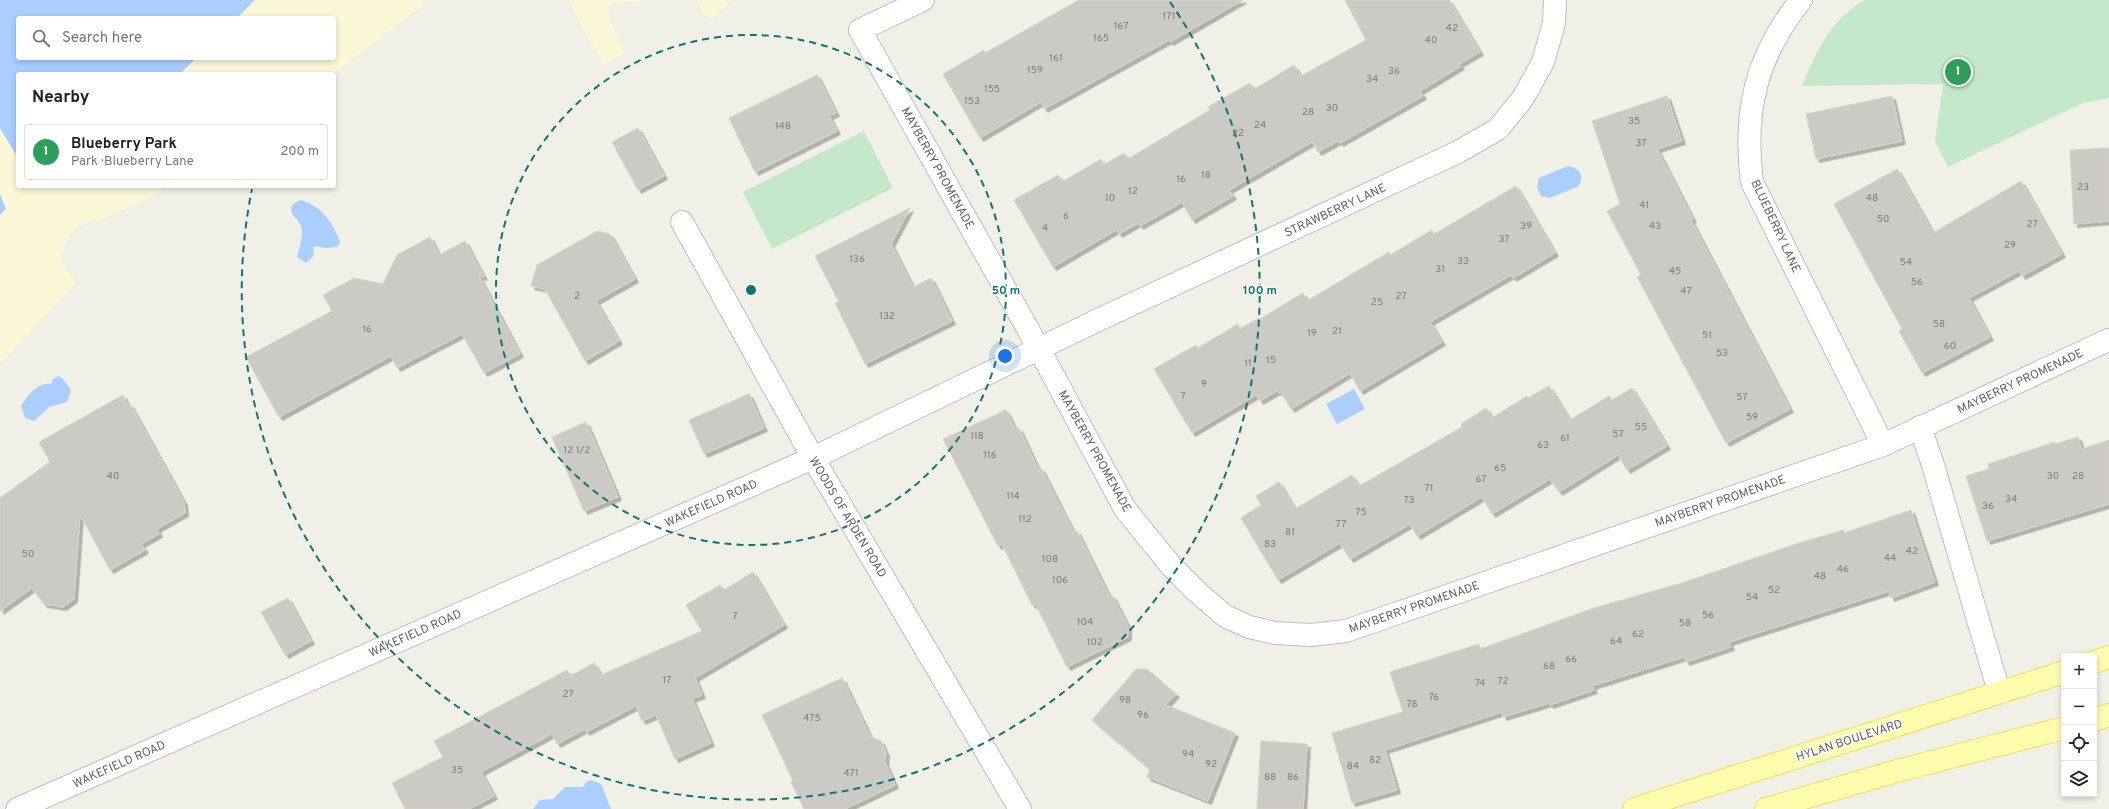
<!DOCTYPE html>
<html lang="en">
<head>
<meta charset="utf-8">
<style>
  :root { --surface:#fff; --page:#f2f2f2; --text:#222; --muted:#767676; --line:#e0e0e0; --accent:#111827 }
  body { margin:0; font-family:Overpass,sans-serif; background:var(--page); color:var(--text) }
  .controls { position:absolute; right:12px; bottom:12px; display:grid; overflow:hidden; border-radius:4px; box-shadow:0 2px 6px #0003 }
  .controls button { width:36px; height:36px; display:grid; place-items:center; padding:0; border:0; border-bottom:1px solid var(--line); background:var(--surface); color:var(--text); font:20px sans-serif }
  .you { position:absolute; left:1005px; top:356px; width:14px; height:14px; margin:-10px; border:3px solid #fff; border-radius:50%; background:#1a73e8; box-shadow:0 0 0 6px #1a73e833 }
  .badge { display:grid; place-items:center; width:26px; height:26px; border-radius:50%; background:var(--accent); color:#fff; font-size:13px; font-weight:700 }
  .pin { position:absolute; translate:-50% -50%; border:2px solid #fff; box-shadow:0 1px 4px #0006 }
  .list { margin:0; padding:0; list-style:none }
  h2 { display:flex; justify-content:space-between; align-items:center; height:52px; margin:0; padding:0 16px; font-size:17px }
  h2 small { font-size:13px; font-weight:400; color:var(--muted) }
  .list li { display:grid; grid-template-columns:26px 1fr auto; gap:12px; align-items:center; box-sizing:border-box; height:56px; margin:0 8px 8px; padding:0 8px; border:1px solid var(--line); border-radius:4px }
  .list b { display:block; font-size:15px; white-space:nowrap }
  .list p { margin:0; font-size:13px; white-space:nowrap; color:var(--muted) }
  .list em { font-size:13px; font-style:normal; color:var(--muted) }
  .icon { flex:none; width:22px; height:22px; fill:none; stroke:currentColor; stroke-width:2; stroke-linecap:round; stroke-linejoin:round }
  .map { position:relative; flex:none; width:2109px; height:809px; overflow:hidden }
  .search { position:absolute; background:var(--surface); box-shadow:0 2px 6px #0003; left:16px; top:16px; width:320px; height:44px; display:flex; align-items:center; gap:10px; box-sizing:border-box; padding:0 14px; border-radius:4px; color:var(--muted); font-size:15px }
  .panel { position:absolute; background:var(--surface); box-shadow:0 2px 6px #0003; left:16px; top:72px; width:320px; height:116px; border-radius:4px }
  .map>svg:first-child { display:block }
  .green { fill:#c4e8c9 }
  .sand { fill:#fbf8d8 }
  .water { fill:#a9ceff }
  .building { fill:#cccac4; stroke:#d6d3c5; filter:url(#shadow) }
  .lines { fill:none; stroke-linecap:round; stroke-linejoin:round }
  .minor-casing { stroke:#bbbec3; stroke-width:24 }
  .major-casing { stroke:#f4de5d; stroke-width:24 }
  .minor { stroke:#fff; stroke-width:22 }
  .major { stroke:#fffcae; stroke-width:22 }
  .ring { fill:none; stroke:#0f766e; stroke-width:2; stroke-dasharray:7 5 }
  .labels { text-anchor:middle; stroke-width:3; stroke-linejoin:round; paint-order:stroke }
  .number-label { font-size:10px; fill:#7a7b7f }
  .street-label { font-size:12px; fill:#5e6168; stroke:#fff }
  .centre { fill:#0f766e; stroke:#fff; stroke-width:2 }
  .ring-label { font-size:12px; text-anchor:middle; font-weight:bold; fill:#0f766e; stroke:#fff; stroke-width:3; stroke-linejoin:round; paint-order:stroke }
</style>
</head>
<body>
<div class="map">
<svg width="2109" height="809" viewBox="0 0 2109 809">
  <defs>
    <filter id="shadow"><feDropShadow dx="3.5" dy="3.5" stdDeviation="0" flood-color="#0004"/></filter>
  </defs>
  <rect width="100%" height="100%" fill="#f1f0e7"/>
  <g class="green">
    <path d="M1865 0H2109V98L2083 103 1948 167 1935 141 1943 84 1802 86C1816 52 1831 18 1865 0Z"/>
    <polygon points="864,131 893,188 772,249 743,192"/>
  </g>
  <g class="sand">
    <polygon points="255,0 423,0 422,6 332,74 180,74 196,58 334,58 334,18 237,18"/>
    <polygon points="569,0 651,0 611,4 607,13 625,52 604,64 586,35"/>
    <polygon points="697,0 732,0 712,18 704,15"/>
    <path d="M0 128 18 158V186H168C149 200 125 209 104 218 94 222 83 221 75 229 66 237 65 248 59 258L76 283 0 364V215L6 209 0 194Z"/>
  </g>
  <g class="water">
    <polygon points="0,0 255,0 237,18 18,18 18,58 196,58 180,74 18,74 18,158 0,128"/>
    <path d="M1568 166C1580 168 1584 175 1579 186L1550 198 1541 196 1537 187 1539 178Z"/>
    <polygon points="0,194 6,209 0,215"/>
    <path d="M300 200C320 204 335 225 340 243L337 247 326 248 314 246 313 256 306 263 297 257C299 249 304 235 301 226 297 217 289 216 292 205Z"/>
    <path d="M58 376 62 378 71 390 67 402 49 407 34 421 25 418 21 406C27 396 39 381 52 384V380Z"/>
    <polygon points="1354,389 1365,409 1337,424 1326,404"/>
    <polygon points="591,780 601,784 611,809 533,809 540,800 553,799 565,787 583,787 586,782"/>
  </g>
  <g class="building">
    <polygon points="1079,0 1243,0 1170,42 1169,40 1044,109 1041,102 980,138 943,74 984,50 985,53"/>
    <polygon points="1345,0 1449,0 1480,52 1459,64 1461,66 1420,91 1423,96 1340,143 1338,141 1318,152 1312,142 1229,190 1233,196 1192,220 1182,202 1140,226 1138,223 1119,234 1116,230 1053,267 1014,200 1058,175 1062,182 1101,159 1104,165 1124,153 1128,159 1210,110 1208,107 1250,83 1253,90 1294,65 1301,76 1366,40"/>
    <polygon points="817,75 836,113 829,116 837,131 755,172 729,118"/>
    <polygon points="1667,96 1682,141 1657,149 1693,219 1691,220 1790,409 1726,443 1637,277 1641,275 1607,211 1620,204 1592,121"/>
    <polygon points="1892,96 1902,141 1816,159 1806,114"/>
    <polygon points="638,128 664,176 638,190 612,142"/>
    <polygon points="2109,148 2109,221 2074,224 2070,150"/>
    <polygon points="1897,169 1933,233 2021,181 2062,254 2022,276 2019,271 1969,298 1990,337 1922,373 1899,331 1902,329 1834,204"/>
    <polygon points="1516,186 1555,253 1513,278 1511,275 1430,322 1442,342 1360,391 1350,373 1291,409 1281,392 1279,393 1277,391 1260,401 1256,395 1192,433 1154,369 1196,345 1198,348 1238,324 1240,329 1259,318 1260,319 1303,293 1307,301 1389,252 1390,255 1432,230 1434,234"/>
    <polygon points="910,208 891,244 913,287 931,278 952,321 865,364 835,303 839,302 815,256"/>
    <polygon points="597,231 610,234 635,279 596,301 619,341 585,361 545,289 531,286 537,265"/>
    <polygon points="430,237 439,255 465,241 484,277 479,276 520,354 484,373 462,334 397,368 391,356 279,417 246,357 332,311 323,295 354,278 383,284 397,255"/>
    <polygon points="1549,386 1570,420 1609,396 1612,400 1632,388 1667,446 1627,470 1618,455 1559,492 1550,479 1492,514 1482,497 1417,536 1410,524 1350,559 1340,543 1278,580 1241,518 1261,505 1256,496 1279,482 1295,509 1352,475 1359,486 1462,427 1461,424 1486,408 1492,418 1527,396 1528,398"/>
    <polygon points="749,394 764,428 704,454 689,420"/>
    <polygon points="123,395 128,405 130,404 184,502 185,513 157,529 159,534 141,544 145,550 110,570 80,514 74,599 63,607 44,604 32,588 0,611 0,498 50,462 39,442"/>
    <polygon points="1006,410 1015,429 1019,428 1038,469 1041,468 1074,533 1077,531 1109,596 1112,595 1128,626 1128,637 1067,667 1035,603 1032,605 1002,544 998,546 943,439"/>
    <polygon points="586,422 618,497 584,511 552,437"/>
    <polygon points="2078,437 2082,449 2109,440 2109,504 1987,541 1966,476 1989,469 1988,464 2055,442 2055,444"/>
    <polygon points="1911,510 1935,582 1891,598 1889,591 1842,606 1729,642 1731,647 1686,662 1684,657 1592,686 1594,690 1550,705 1549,703 1503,717 1502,712 1385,750 1397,790 1352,803 1332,733 1403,712 1390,672 1479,644 1480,649 1594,608 1685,582 1796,544 1843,530 1844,533"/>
    <polygon points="753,572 784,625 695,678 702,695 692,699 711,743 675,759 656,715 642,721 636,706 586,732 585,729 557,744 552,734 481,772 494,796 469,809 405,809 392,783 443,757 434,741 567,670 570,676 594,663 601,675 702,631 686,605 720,585 724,590"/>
    <polygon points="288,598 311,641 285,655 261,612"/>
    <polygon points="1136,669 1147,669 1176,694 1166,705 1235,733 1208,801 1147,777 1150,769 1092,720"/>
    <polygon points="842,678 870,736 881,741 886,753 885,762 895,785 845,809 804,809 791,782 793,781 762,715"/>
    <polygon points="1261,741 1307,744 1303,809 1257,809"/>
  </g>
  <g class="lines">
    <g class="minor-casing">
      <g id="minor">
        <polyline points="923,0 860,30 1039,349 1125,509 1172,567 1197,592 1225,616 1249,627 1275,633 1311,635 1346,631 1883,445 2108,340"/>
        <path d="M1801 0C1756 56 1743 111 1752 182L1883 445"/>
        <polyline points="682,222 813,458 1020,809"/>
        <polyline points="1920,427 1933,465 1999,692"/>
        <polyline points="17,809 813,458 1096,321 1458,152 1498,129 1523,98 1543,62 1554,23 1555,0"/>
      </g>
    </g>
    <g class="major-casing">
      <g id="major">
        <polyline points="2094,662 2109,657"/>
        <polyline points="2094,720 2109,715"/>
        <polyline points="1634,809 2064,672"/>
        <polyline points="1766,809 1897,771 2064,728"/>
      </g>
    </g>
    <use href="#minor" class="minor"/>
    <use href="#major" class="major"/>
  </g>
  <g class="ring">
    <circle cx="751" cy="290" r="255"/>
    <path d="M1170 2A509 509 0 1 1 252 189"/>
  </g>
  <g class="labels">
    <g class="number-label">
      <text x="1169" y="19">171</text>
      <text x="1121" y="29">167</text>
      <text x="1452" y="31">42</text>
      <text x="1101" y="41">165</text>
      <text x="1431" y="43">40</text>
      <text x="1056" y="61">161</text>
      <text x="1035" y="73">159</text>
      <text x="1394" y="74">36</text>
      <text x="1372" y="82">34</text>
      <text x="992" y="92">155</text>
      <text x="972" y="104">153</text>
      <text x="1332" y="111">30</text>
      <text x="1308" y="115">28</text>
      <text x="1634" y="124">35</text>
      <text x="1260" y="128">24</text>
      <text x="783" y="129">148</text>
      <text x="1238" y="136">22</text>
      <text x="1641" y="146">37</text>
      <text x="1206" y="178">18</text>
      <text x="1181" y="182">16</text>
      <text x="2083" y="190">23</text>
      <text x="1133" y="194">12</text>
      <text x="1110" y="201">10</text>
      <text x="1872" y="201">48</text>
      <text x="1644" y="208">41</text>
      <text x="1066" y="219">6</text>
      <text x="1883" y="222">50</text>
      <text x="2032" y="227">27</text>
      <text x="1526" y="229">39</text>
      <text x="1655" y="229">43</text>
      <text x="1045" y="231">4</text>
      <text x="1504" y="242">37</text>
      <text x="2010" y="248">29</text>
      <text x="857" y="262">136</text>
      <text x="1463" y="264">33</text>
      <text x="1906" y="265">54</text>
      <text x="1440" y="272">31</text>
      <text x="1675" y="274">45</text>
      <text x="1917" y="285">56</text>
      <text x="1686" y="294">47</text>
      <text x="577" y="299">2</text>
      <text x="1401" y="299">27</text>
      <text x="1377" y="305">25</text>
      <text x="887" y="319">132</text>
      <text x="1939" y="327">58</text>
      <text x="367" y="332">16</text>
      <text x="1337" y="334">21</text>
      <text x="1312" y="336">19</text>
      <text x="1707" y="338">51</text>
      <text x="1950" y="349">60</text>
      <text x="1722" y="356">53</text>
      <text x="1271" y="363">15</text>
      <text x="1248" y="366">11</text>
      <text x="1204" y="387">9</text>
      <text x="1183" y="399">7</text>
      <text x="1742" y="400">57</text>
      <text x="1752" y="420">59</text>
      <text x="1641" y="430">55</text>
      <text x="1618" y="437">57</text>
      <text x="977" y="439">118</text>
      <text x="1565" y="441">61</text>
      <text x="1543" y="448">63</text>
      <text x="577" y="453">12 1/2</text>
      <text x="990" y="458">116</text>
      <text x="1500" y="471">65</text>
      <text x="113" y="479">40</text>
      <text x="2053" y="479">30</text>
      <text x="2078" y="479">28</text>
      <text x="1481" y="482">67</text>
      <text x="1429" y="491">71</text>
      <text x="1013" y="499">114</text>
      <text x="2011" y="502">34</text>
      <text x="1409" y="503">73</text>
      <text x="1988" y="509">36</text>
      <text x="1361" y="515">75</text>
      <text x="1025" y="522">112</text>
      <text x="1341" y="527">77</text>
      <text x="1290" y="535">81</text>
      <text x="1270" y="547">83</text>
      <text x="1912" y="554">42</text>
      <text x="28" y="557">50</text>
      <text x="1890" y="561">44</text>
      <text x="1050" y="562">108</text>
      <text x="1843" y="572">46</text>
      <text x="1820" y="579">48</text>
      <text x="1060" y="583">106</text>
      <text x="1774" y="593">52</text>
      <text x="1752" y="600">54</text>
      <text x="1708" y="618">56</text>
      <text x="735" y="619">7</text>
      <text x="1085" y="625">104</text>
      <text x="1685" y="626">58</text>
      <text x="1638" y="637">62</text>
      <text x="1616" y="644">64</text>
      <text x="1095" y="645">102</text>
      <text x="1571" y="662">66</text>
      <text x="1549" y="669">68</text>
      <text x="667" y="683">17</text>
      <text x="1503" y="684">72</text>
      <text x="1480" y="686">74</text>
      <text x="568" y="697">27</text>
      <text x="1434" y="700">76</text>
      <text x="1125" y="703">98</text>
      <text x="1412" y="707">78</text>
      <text x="1143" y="718">96</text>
      <text x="812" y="721">475</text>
      <text x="1188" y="757">94</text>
      <text x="1375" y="763">82</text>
      <text x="1211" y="767">92</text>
      <text x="1353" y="769">84</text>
      <text x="457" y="773">35</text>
      <text x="851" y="776">471</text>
      <text x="1270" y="780">88</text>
      <text x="1293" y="780">86</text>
    </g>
    <g class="street-label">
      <text transform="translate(938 168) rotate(61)" y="4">MAYBERRY PROMENADE</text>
      <text transform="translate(1335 210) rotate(-25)" y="4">STRAWBERRY LANE</text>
      <text transform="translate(1776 226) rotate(65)" y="4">BLUEBERRY LANE</text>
      <text transform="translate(2020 381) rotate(-25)" y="4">MAYBERRY PROMENADE</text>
      <text transform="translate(1095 451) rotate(61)" y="4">MAYBERRY PROMENADE</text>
      <text transform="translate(1720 501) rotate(-19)" y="4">MAYBERRY PROMENADE</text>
      <text transform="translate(711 503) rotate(-24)" y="4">WAKEFIELD ROAD</text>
      <text transform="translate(848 517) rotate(59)" y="4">WOODS OF ARDEN ROAD</text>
      <text transform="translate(1414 607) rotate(-19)" y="4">MAYBERRY PROMENADE</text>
      <text transform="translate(415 633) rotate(-24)" y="4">WAKEFIELD ROAD</text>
      <text transform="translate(1849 740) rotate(-18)" y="4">HYLAN BOULEVARD</text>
      <text transform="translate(119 764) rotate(-24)" y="4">WAKEFIELD ROAD</text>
    </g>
  </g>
  <circle cx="751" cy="290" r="6" class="centre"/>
  <g class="ring-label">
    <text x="1006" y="294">50 m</text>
    <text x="1260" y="294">100 m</text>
  </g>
</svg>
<div class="controls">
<button>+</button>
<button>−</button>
<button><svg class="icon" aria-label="locate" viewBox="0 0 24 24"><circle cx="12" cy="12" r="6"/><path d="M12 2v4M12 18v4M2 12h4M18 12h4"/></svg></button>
<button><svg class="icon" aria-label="layers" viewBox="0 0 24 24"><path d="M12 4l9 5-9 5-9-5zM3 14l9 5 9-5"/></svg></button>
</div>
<div class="you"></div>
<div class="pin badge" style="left:1958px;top:72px;background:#2e9e5b">1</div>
<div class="search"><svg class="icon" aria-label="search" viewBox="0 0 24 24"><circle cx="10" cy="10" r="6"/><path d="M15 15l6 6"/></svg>Search here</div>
<section class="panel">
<h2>Nearby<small></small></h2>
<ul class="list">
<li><span class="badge" style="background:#2e9e5b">1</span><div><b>Blueberry Park</b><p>Park · Blueberry Lane</p></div><em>200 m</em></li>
</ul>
</section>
</div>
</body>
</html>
